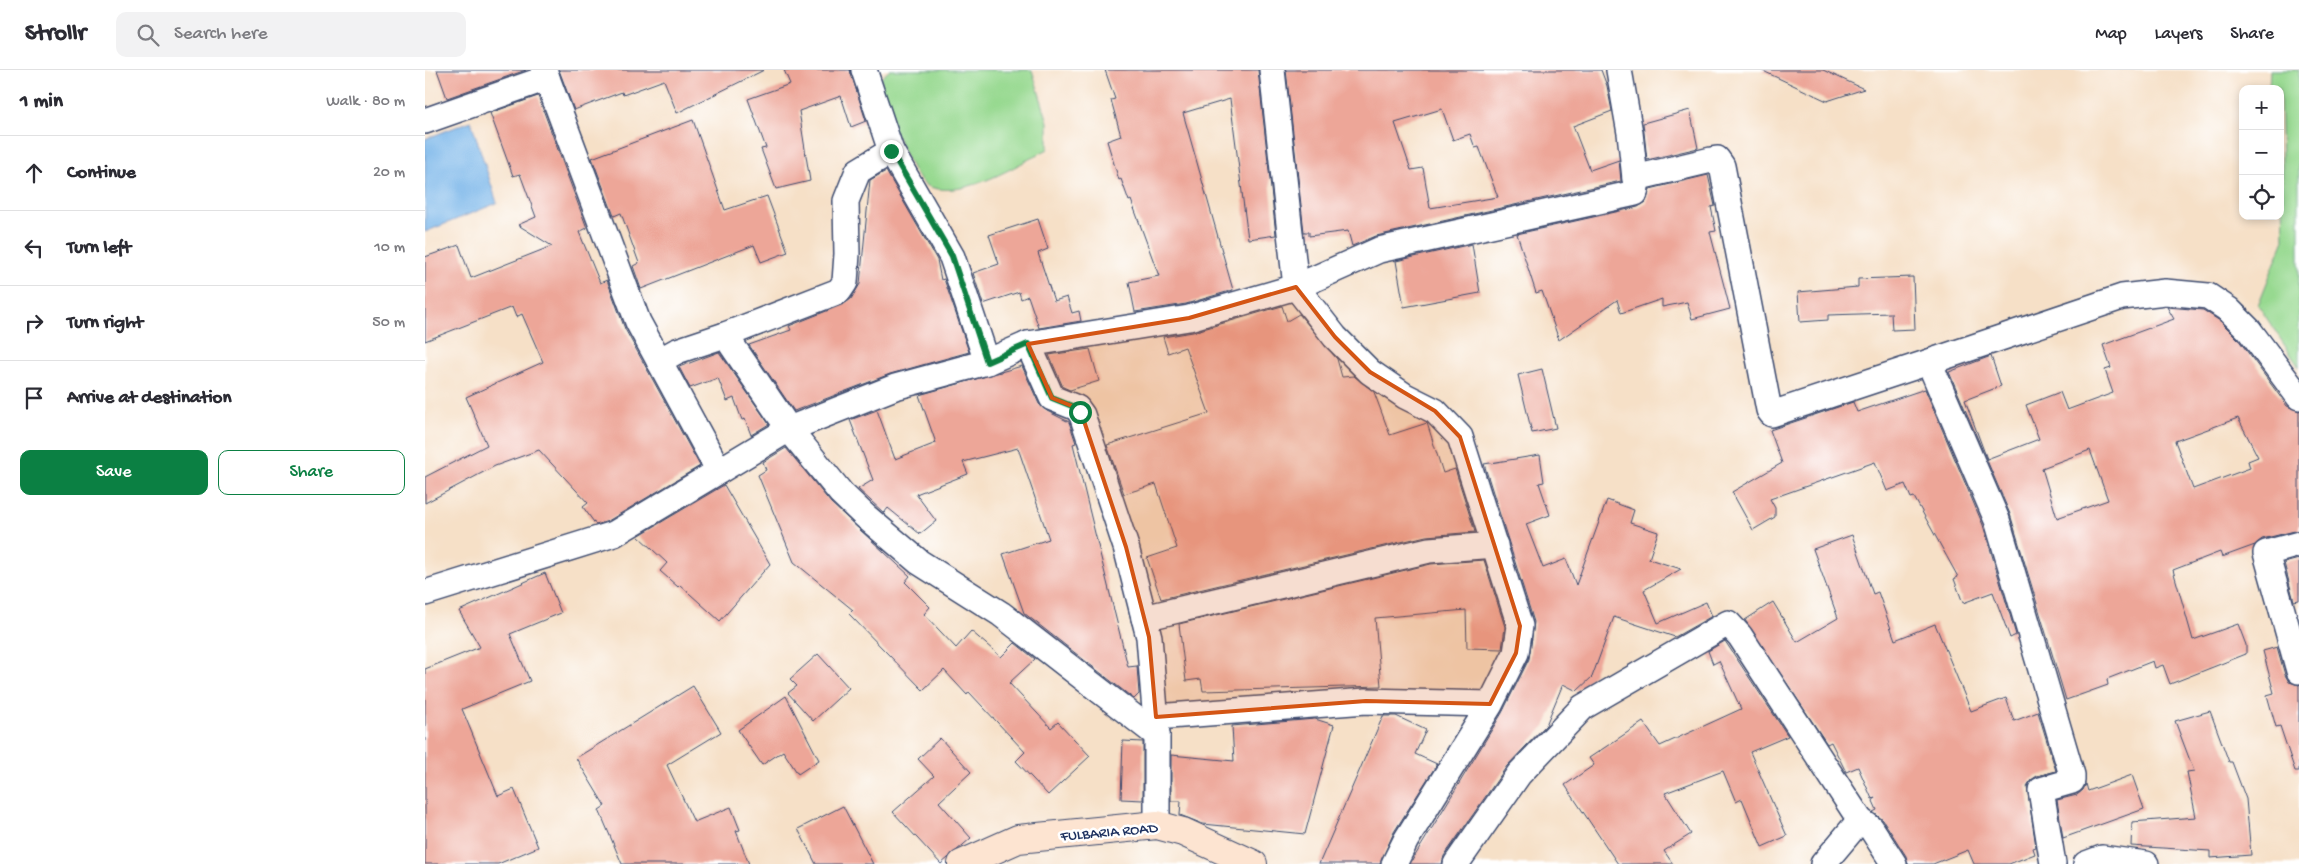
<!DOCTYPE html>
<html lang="en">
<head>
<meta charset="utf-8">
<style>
  :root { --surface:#fff; --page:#f2f2f3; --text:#2b2b33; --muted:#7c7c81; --line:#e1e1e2; --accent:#0b8043 }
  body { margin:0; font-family:"Gochi Hand",sans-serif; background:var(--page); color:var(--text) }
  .controls { position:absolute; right:15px; top:15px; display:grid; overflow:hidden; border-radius:10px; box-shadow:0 2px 8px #0003 }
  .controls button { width:45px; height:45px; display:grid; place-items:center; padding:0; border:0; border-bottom:1px solid var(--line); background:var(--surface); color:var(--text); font:25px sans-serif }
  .stop { position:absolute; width:15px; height:15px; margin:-11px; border:4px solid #0b8043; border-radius:50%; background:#fff }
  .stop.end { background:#0b8043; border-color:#fff; box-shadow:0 1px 5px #0008 }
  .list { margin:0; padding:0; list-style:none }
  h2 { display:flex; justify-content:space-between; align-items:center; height:65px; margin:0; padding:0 20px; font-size:21px }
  h2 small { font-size:16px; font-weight:400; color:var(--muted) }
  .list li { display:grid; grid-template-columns:32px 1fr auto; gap:15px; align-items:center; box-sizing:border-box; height:75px; padding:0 20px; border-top:1px solid var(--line) }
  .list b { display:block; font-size:19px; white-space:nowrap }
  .list em { font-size:16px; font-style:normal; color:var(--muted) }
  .actions { display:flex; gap:10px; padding:15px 20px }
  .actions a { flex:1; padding:11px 0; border:1px solid var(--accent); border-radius:10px; text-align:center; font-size:18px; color:var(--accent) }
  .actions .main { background:var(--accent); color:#fff }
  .icon { flex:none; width:28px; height:28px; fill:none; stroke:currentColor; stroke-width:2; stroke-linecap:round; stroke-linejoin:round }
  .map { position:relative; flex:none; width:1874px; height:794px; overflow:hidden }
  header { display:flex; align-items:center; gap:30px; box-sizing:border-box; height:70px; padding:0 25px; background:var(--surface); border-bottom:1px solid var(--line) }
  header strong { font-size:24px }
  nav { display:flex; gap:28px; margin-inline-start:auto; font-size:18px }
  .search { width:350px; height:45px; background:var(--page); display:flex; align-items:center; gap:12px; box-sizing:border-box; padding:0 18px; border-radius:10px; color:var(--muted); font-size:19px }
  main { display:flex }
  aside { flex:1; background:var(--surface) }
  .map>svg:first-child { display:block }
  .green { fill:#97d990; stroke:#598477 }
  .water { fill:#75b3e8; stroke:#4871a3 }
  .building { fill:#eda698; fill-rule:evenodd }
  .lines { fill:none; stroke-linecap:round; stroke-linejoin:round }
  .minor-casing { stroke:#3c4a6e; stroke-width:28 }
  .secondary-casing { stroke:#3c4a6e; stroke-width:30 }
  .minor { stroke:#fff; stroke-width:25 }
  .secondary { stroke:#fde4d1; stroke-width:28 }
  .route { stroke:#0b8043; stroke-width:6 }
  .marked { fill:#d45514; fill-opacity:0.2; stroke:#d45514; stroke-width:4; stroke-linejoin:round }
  .labels { text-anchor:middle; stroke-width:5; stroke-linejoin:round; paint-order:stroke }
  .street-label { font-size:15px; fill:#1b2f5e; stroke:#fff }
</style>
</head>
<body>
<header>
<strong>Strollr</strong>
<div class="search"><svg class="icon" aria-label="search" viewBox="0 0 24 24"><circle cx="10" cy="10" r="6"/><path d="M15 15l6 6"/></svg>Search here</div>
<nav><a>Map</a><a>Layers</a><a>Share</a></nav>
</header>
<main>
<aside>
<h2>1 min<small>Walk · 80 m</small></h2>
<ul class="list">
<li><svg class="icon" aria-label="ahead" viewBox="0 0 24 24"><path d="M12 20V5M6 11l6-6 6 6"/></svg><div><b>Continue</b></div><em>20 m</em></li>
<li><svg class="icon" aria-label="left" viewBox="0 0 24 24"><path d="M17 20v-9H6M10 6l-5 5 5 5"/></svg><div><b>Turn left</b></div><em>10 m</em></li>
<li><svg class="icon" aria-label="right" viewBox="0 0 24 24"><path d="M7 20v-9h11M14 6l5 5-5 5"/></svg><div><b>Turn right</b></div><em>50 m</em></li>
<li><svg class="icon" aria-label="arrive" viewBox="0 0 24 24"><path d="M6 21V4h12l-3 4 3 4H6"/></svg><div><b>Arrive at destination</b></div></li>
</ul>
<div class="actions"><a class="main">Save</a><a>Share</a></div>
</aside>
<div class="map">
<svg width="1874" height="794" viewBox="0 0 1874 794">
  <rect width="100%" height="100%" fill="#fff"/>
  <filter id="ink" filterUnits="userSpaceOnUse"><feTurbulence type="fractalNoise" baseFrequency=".02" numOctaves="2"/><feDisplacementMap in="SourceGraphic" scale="10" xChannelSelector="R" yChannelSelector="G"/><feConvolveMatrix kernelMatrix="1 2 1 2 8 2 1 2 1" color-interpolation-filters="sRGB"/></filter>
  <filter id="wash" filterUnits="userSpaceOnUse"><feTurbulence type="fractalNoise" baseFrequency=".0096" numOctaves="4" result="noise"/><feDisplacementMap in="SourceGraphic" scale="20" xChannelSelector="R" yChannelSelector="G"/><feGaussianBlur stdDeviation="1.12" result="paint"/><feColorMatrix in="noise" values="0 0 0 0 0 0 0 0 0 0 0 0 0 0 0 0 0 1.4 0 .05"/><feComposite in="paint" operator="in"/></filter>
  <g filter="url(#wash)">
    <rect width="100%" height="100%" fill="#f6e0c7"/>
    <g class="green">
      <path d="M465 0H607L623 52V79C592 95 540 129 505 117 492 112 482 89 477 77 471 63 462 49 459 35 456 26 457 17 456 8Z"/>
      <polygon points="1845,0 1874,0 1874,297 1833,235 1859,170 1855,19 1844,19"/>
    </g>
    <polygon class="water" points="46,51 72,133 0,162 0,69"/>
    <g id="blocks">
      <g class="building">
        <polygon points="12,0 101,0 22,28"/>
        <polygon points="134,0 339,0 252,43 239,10 198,25 197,22 149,40"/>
        <polygon points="359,0 425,0 441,51 426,57 416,26 374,41 385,111 351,119 336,79 341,78 323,29 365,14"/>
        <polygon points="680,0 833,0 851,165 823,169 805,29 758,43 808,220 761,234 710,242 704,212 734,206 706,130 704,131 696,109 694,110 682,71 696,66 686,30 690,29"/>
        <path d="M861 0H1176L1182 16 1187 41 1148 56 1165 100 1194 90 1196 111 951 166 927 176 923 161 884 166V162H879ZM1017 39 1028 70 1045 64 1050 78 1054 77 1073 127 1005 138 998 98 986 100 970 53Z"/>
        <polygon points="1336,0 1398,0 1439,19 1402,31"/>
        <polygon points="113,26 162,158 154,162 175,213 182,210 200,259 275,396 183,451 171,455 158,437 163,433 114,380 70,396 0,433 0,407 62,375 41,327 118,292 97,244 91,247 87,237 0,271 0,187 34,175 46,208 127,176 93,155 111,147 95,104 88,106 65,43"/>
        <polygon points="1265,40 1273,78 1222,90 1218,53"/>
        <polygon points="268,50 300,140 342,126 363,182 336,192 329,175 216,219 208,196 214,193 196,143 189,146 167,88"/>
        <polygon points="461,101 512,190 516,210 519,209 544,282 465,304 369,341 324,275 366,260 364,256 419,234 426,229 435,214 445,110"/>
        <polygon points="1283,105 1290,136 1286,137 1291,161 1285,162 1305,239 1267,249 1262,232 1237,237 1237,229 1196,243 1192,230 1134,270 1117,221 1111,223 1092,164 1213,137 1221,132 1225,119"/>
        <polygon points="613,149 623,179 613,183 629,231 642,227 647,243 654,241 656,251 614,258 603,226 596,229 594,222 558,234 548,203 574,194 564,165"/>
        <polygon points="1047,174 1055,223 979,237 971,191"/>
        <polygon points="1488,207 1490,259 1467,260 1466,243 1403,245 1403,250 1375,252 1373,222 1433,217 1433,209"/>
        <polygon points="857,236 862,251 874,244 912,289 917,307 929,306 949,322 965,365 1002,353 1018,403 1030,399 1050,462 1001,466 736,529 722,488 752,478 731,414 699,424 682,375 784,343 760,277 743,283 738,267 768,262"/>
        <path d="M1742 237 1778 240 1795 251 1813 269 1862 336 1874 341V460L1837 469 1830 475 1797 487 1795 482 1748 500 1768 570 1813 554 1821 575V584L1745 614 1738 595 1730 598 1728 591 1682 609 1683 615 1641 630 1585 444 1524 302 1566 286 1576 316 1540 330 1562 389 1614 369 1601 335 1635 322 1642 340 1688 323 1680 300 1686 298 1678 275 1749 249ZM1813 348 1833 387 1823 391 1825 398 1768 419 1750 371ZM1665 380 1683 430 1632 448 1617 398Z"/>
        <polygon points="665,279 674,311 645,320 638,317 624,285"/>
        <polygon points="294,282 344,354 326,365 320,349 317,350 309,328 302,331 293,308 265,318 254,297"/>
        <polygon points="597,296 614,334 622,341 644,352 651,373 648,374 703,597 712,596 714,624 709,629 599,543 578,484 624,469 593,378 538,392 543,404 491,424 511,451 495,464 463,438 459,443 433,419 448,410 425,350 452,340 470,389 511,373 494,325"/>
        <polygon points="1117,299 1131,358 1107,363 1093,305"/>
        <polygon points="1500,319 1558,455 1591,565 1585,568 1568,522 1538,533 1529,509 1533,507 1489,427 1486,428 1480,414 1462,421 1450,392 1345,429 1350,438 1350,447 1328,460 1307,422 1357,393 1345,360 1428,332 1432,342"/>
        <polygon points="361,378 406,433 485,506 480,512 505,537 499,544 531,578 546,561 576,587 590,573 610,589 584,613 626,658 633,652 665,686 623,725 591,691 600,682 544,622 542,625 519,600 498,620 424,544 428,540 369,492 333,405 341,400 338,392"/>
        <polygon points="1115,385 1119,412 1114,413 1125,445 1101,454 1118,498 1141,489 1151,515 1182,430 1209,440 1205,453 1233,462 1224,489 1256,499 1219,520 1233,553 1281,532 1287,546 1250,567 1189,547 1167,607 1152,621 1138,614 1121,655 1082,696 1019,786 1017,794 985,794 1077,643 1104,589 1109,552 1059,394"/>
        <polygon points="299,415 345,494 295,551 255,515 253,517 235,501 242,493 213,466"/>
        <polygon points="1427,465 1448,524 1453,522 1470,570 1510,554 1546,641 1581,628 1589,651 1613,642 1631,701 1612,706 1606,710 1602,716 1611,777 1608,778 1610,784 1584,794 1549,794 1543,780 1508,794 1483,794 1481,786 1458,750 1448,742 1452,740 1448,731 1450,728 1447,729 1433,697 1421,702 1406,672 1402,674 1320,550 1348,532 1372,572 1413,548 1388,479"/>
        <polygon points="1874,489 1874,530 1869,531 1859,493"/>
        <polygon points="1059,490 1080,557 1077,579 1042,578 1041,540 950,548 956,616 778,621 776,609 761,611 754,554 1006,494"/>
        <polygon points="120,503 136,543 85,564 105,611 37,639 73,726 89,719 113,777 73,794 0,794 0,599 55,577 34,541"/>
        <polygon points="1300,571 1363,666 1325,682 1362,766 1337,777 1317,729 1311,732 1298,701 1240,723 1266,764 1239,781 1248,794 1193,794 1140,715 1169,695 1164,688 1218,652 1235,676 1316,639 1294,591 1288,594 1283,581"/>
        <polygon points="1852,577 1860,605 1864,612 1874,615 1874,701 1870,701 1855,656 1851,657 1842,625 1849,623 1838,581"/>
        <polygon points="393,584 424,618 388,651 363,623 372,616 365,609"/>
        <polygon points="268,616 296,662 242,695 269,752 306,737 315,760 311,761 324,794 197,794 174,740 180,736 151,688"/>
        <polygon points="361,626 394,690 373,704 358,681 337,695 313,660"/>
        <polygon points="1785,641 1804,692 1807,692 1821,729 1826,785 1785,788 1785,781 1706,776 1707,752 1771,747 1762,702 1769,701 1750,651"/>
        <polygon points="958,646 971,646 1001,660 990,684 1012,694 969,762 955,794 894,794"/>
        <polygon points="890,649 909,655 880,764 778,754 755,745 756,731 746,731 746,685 809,691 807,656"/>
        <polygon points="515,668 546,702 514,732 546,768 516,794 468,742 509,706 493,689"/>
        <polygon points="698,671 718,672 718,730 696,729"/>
        <polygon points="1707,705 1719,739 1638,768 1632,730 1652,725 1658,720 1661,714 1663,721"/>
        <polygon points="418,736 448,794 391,794 373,759"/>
      </g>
    </g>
  </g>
  <g filter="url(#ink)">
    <use href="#blocks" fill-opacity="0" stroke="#3c4a6e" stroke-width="1"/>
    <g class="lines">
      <g class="minor-casing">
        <g id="minor">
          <polyline points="119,0 213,252 294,401"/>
          <polyline points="439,0 466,81 527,187 562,292 603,274 764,248 871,217 847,0"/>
          <polyline points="0,51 122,8"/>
          <polyline points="1210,108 1286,90 1292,89 1297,96 1344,340 1347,344 1504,292 1572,450 1647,705 1647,711 1616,720 1628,794"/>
          <polyline points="300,265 364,359 416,423 440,446 494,492 576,544 732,665"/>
          <polyline points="603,274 627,328 652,338 657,345 701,477 724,567 732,665 732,755"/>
          <polyline points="234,291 252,281 300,265 414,221 420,212 422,184 421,131 433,101 466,81"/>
          <polyline points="1504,292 1697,227 1740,222 1783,226 1804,240 1824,260 1874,327"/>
          <polyline points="1874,474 1841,483 1874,601"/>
          <polyline points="0,523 189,464 364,359 470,317 562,292"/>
          <polyline points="719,548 1004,480 1070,475"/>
          <polyline points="731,647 941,631 1065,634"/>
          <polyline points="969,794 981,770 1065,635 1091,583 1095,556 1035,367 1010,341 980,326 945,302 910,267 871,217 954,180 1210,123 1211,117 1205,63 1194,0"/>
          <polyline points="1031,794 1094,704 1158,637 1303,553 1315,566 1435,750 1446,758 1469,794"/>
          <polyline points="1398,794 1435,750"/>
          <polyline points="1661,794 1677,788 1721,794"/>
        </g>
      </g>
      <g class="secondary-casing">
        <polyline id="secondary" points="537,794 593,769 732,755 758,762 828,794"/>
      </g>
      <use href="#minor" class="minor"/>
      <use href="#secondary" class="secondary"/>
    </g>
  </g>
  <g class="lines" filter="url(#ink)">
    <polyline class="route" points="466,81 527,186 562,292 603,274 627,328 652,338 655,342"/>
  </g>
  <path class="marked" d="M871 217 910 267 945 302 1010 341 1035 367 1095 556 1091 583 1065 634 941 631 731 647 724 567 701 477 657 345 652 338 627 328 603 274 764 248Z"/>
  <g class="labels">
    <g class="street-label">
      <text transform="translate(684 761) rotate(-5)" y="5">FULBARIA ROAD</text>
    </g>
  </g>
</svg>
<div class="controls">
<button>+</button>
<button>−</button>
<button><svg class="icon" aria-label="locate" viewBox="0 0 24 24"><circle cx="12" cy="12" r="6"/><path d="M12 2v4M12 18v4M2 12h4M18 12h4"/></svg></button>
</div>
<div class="stop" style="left:655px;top:342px"></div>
<div class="stop end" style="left:466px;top:81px"></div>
</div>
</main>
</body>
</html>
